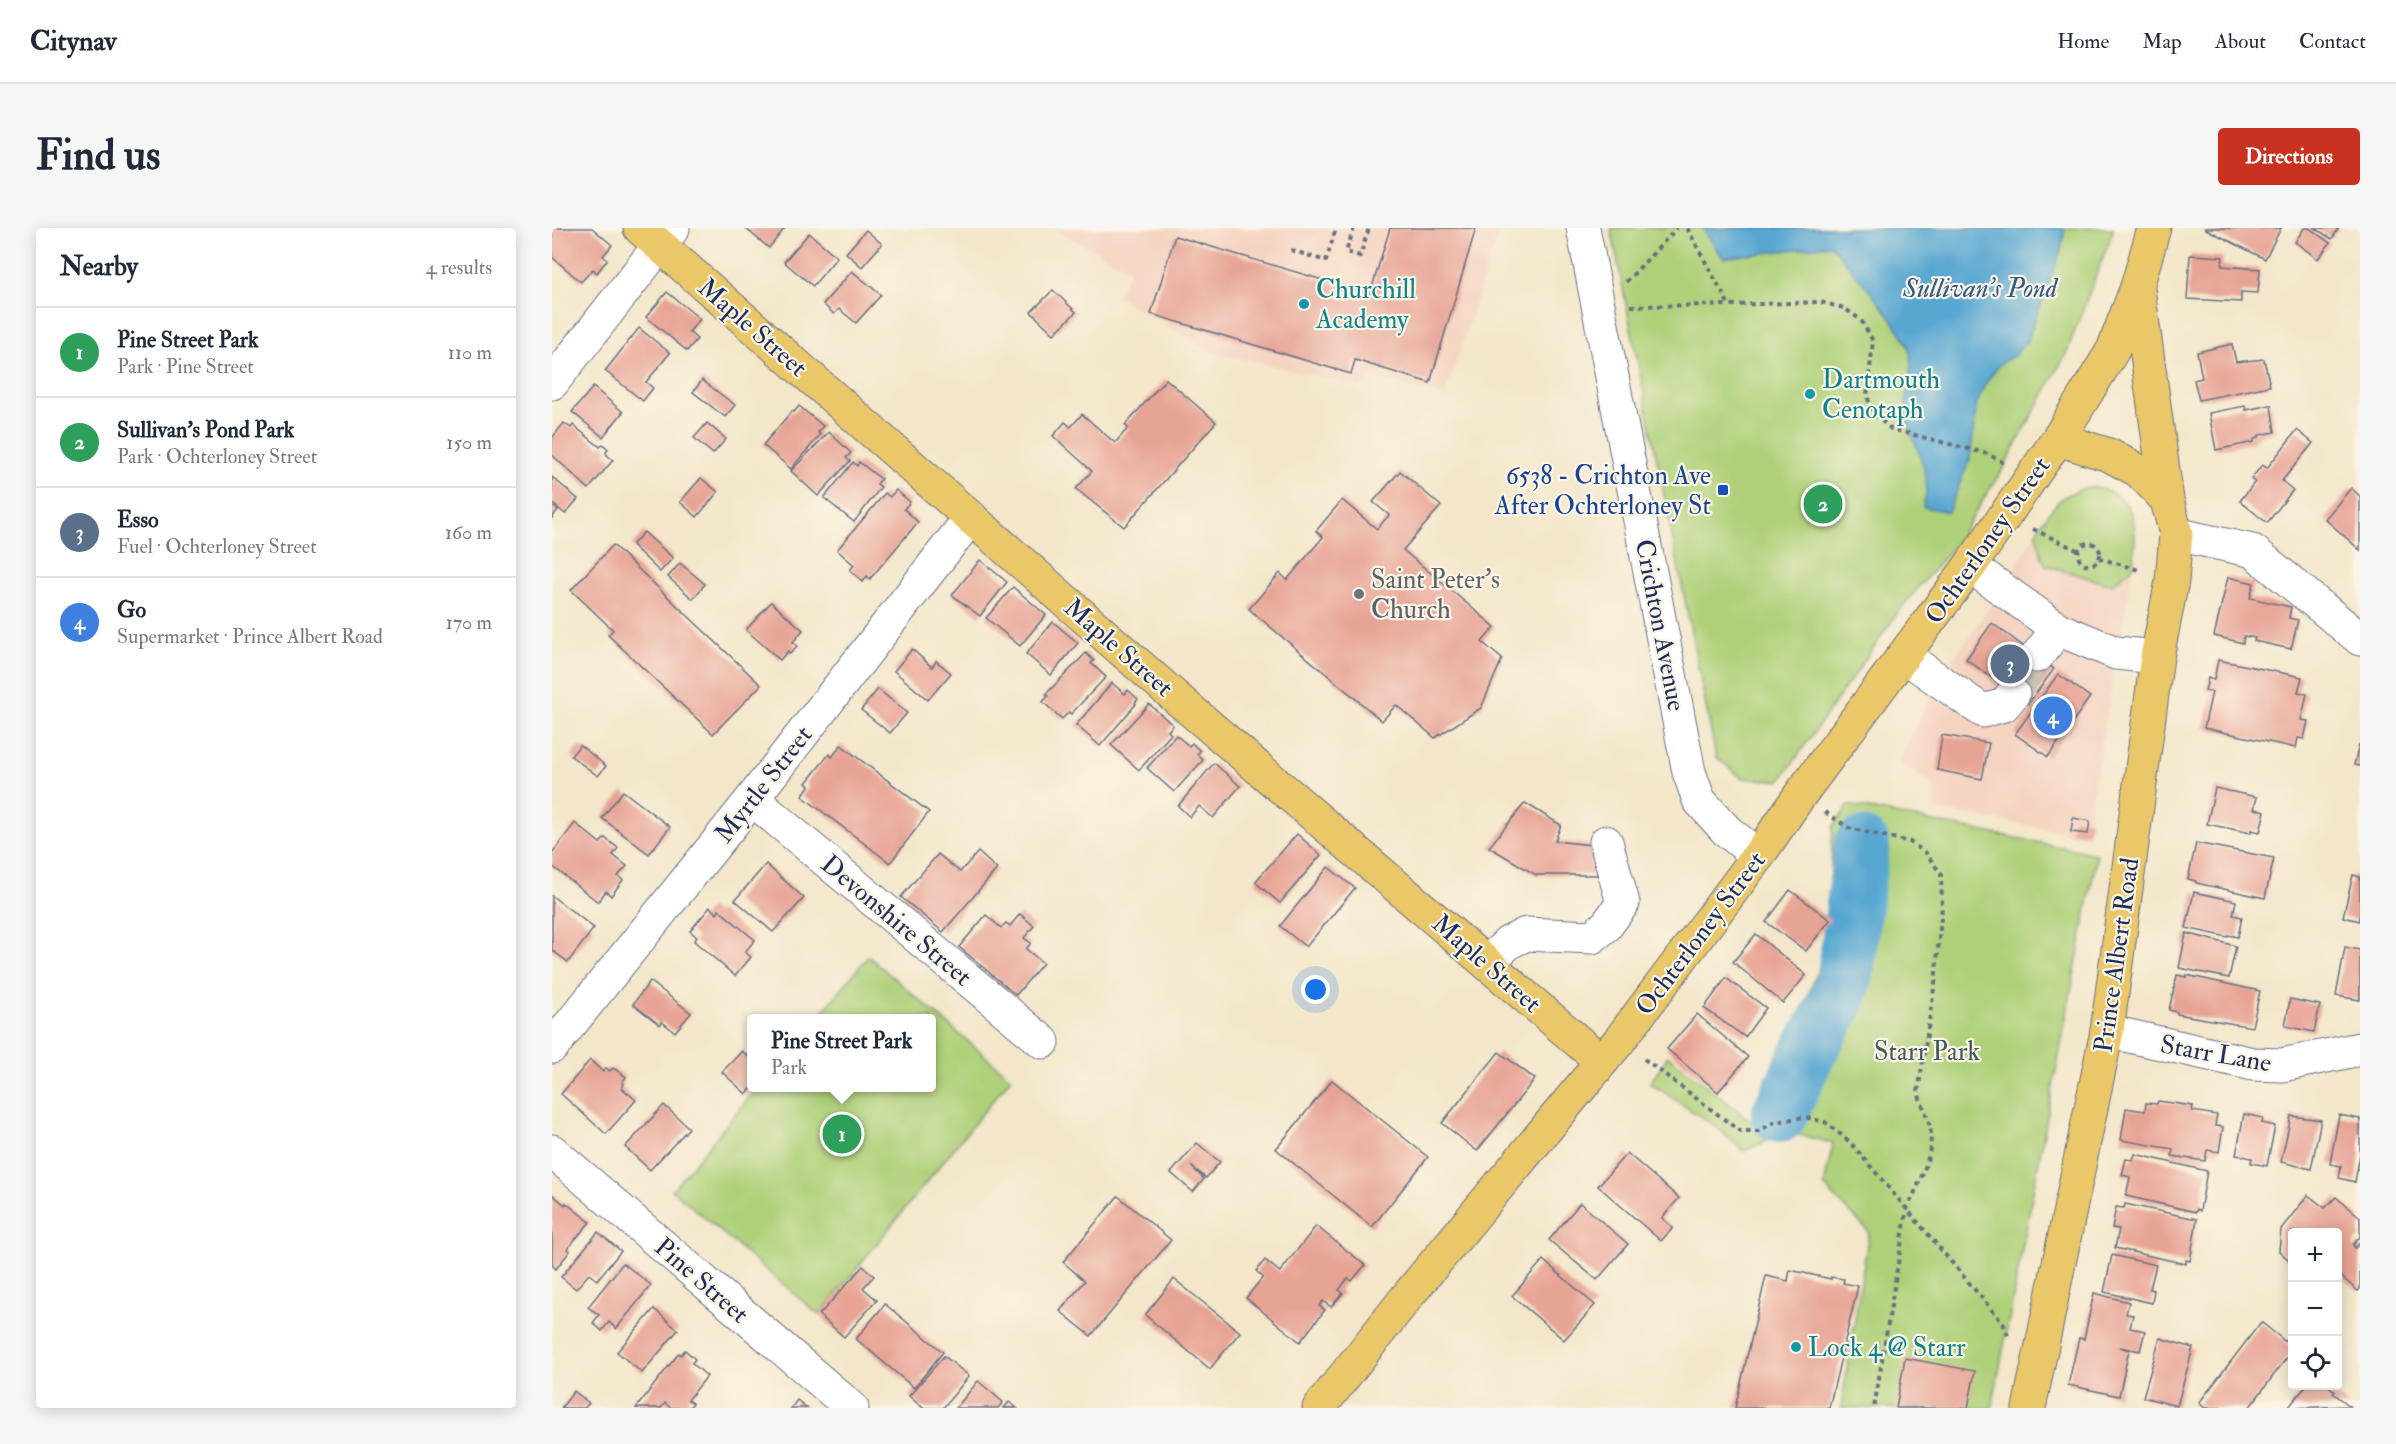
<!DOCTYPE html>
<html lang="en">
<head>
<meta charset="utf-8">
<style>
  :root { --surface:#fff; --page:#f6f6f7; --text:#1f2937; --muted:#747a83; --line:#e0e1e3; --accent:#c8321e }
  body { margin:0; font-family:"IM FELL Double Pica",serif; background:var(--page); color:var(--text) }
  .controls { position:absolute; right:18px; bottom:18px; display:grid; overflow:hidden; border-radius:6px; box-shadow:0 3px 15px #0003 }
  .controls button { width:54px; height:54px; display:grid; place-items:center; padding:0; border:0; border-bottom:2px solid var(--line); background:var(--surface); color:var(--text); font:30px sans-serif }
  .you { position:absolute; left:764px; top:762px; width:21px; height:21px; margin:-15px; border:4px solid #fff; border-radius:50%; background:#1a73e8; box-shadow:0 0 0 9px #1a73e833 }
  .badge { display:grid; place-items:center; width:39px; height:39px; border-radius:50%; background:var(--accent); color:#fff; font-size:20px; font-weight:700 }
  .pin { position:absolute; translate:-50% -50%; border:3px solid #fff; box-shadow:0 2px 6px #0006 }
  .popup { position:absolute; left:195px; top:786px; width:189px; height:78px; box-sizing:border-box; display:grid; place-content:center; border-radius:6px; background:var(--surface); filter:drop-shadow(0 2px 4px #0005); font-size:20px; white-space:nowrap; color:var(--muted) }
  .popup b { font-size:22px; color:var(--text) }
  .popup::after { content:''; position:absolute; left:50%; top:100%; margin-left:-12px; border:12px solid transparent; border-top-color:var(--surface) }
  .list { margin:0; padding:0; list-style:none }
  h2 { display:flex; justify-content:space-between; align-items:center; height:78px; margin:0; padding:0 24px; font-size:26px }
  h2 small { font-size:20px; font-weight:400; color:var(--muted) }
  .list li { display:grid; grid-template-columns:39px 1fr auto; gap:18px; align-items:center; box-sizing:border-box; height:90px; padding:0 24px; border-top:2px solid var(--line) }
  .list b { display:block; font-size:22px; white-space:nowrap }
  .list p { margin:0; font-size:20px; white-space:nowrap; color:var(--muted) }
  .list em { font-size:20px; font-style:normal; color:var(--muted) }
  .icon { flex:none; width:33px; height:33px; fill:none; stroke:currentColor; stroke-width:2; stroke-linecap:round; stroke-linejoin:round }
  .map { position:relative; flex:none; width:1808px; height:1180px; overflow:hidden; border-radius:6px }
  header { display:flex; align-items:center; gap:36px; box-sizing:border-box; height:84px; padding:0 30px; background:var(--surface); border-bottom:2px solid var(--line) }
  header strong { font-size:28px }
  nav { display:flex; gap:33px; margin-inline-start:auto; font-size:21px }
  .intro { display:flex; align-items:center; justify-content:space-between; box-sizing:border-box; height:144px; padding:0 36px }
  h1 { margin:0; font-size:42px }
  .button { padding:15px 27px; border-radius:6px; background:var(--accent); color:#fff; font-size:21px; font-weight:700 }
  main { display:flex; gap:36px; padding:0 36px }
  aside { flex:1; background:var(--surface); border-radius:6px; box-shadow:0 3px 15px #0003 }
  .map>svg:first-child { display:block }
  .built { fill:#f4d3c0 }
  .green { fill:#aed078; stroke:#64806b; stroke-width:1.5 }
  .water { fill:#58a7d2; stroke:#3a6b98; stroke-width:1.5 }
  .lines { fill:none; stroke-linecap:round; stroke-linejoin:round }
  .river { stroke:#58a7d2; stroke-width:56 }
  .building { fill:#e7a394 }
  .minor-tunnel { stroke:#c8c1b4; stroke-width:33; stroke-dasharray:33 16; stroke-linecap:butt }
  .minor-casing { stroke:#676f83; stroke-width:35 }
  .major-casing { stroke:#676f83; stroke-width:35 }
  .path { stroke:#676f83; stroke-width:4; stroke-dasharray:4.5 4.5; stroke-linecap:butt }
  .minor { stroke:#fff; stroke-width:33 }
  .major { stroke:#eac769; stroke-width:33 }
  .culture-dot { fill:#0f9aa8; stroke:#fcf5e5; stroke-width:2 }
  .transit-dot { fill:#1a4fb4; stroke:#fcf5e5; stroke-width:2 }
  .worship-dot { fill:#6b7280; stroke:#fcf5e5; stroke-width:2 }
  .labels { text-anchor:middle; stroke-width:4.5; stroke-linejoin:round; paint-order:stroke }
  .culture-label { font-size:26px; fill:#0d838f; stroke:#fcf5e5; text-anchor:start }
  .street-label { font-size:26px; fill:#1b2f5e; stroke:#fcf5e5 }
  .transit-label { font-size:26px; fill:#164399; stroke:#fcf5e5; text-anchor:end }
  .worship-label { font-size:26px; fill:#5b616d; stroke:#fcf5e5; text-anchor:start }
  .park-label { font-size:26px; fill:#405764; stroke:#fcf5e5 }
  .water-label { font-size:27px; font-style:italic; fill:#305987; stroke:#fcf5e5 }
</style>
</head>
<body>
<header>
<strong>Citynav</strong>
<nav><a>Home</a><a>Map</a><a>About</a><a>Contact</a></nav>
</header>
<div class="intro"><h1>Find us</h1><a class="button">Directions</a></div>
<main>
<aside>
<h2>Nearby<small>4 results</small></h2>
<ul class="list">
<li><span class="badge" style="background:#2e9e5b">1</span><div><b>Pine Street Park</b><p>Park · Pine Street</p></div><em>110 m</em></li>
<li><span class="badge" style="background:#2e9e5b">2</span><div><b>Sullivan's Pond Park</b><p>Park · Ochterloney Street</p></div><em>150 m</em></li>
<li><span class="badge" style="background:#5c6f8a">3</span><div><b>Esso</b><p>Fuel · Ochterloney Street</p></div><em>160 m</em></li>
<li><span class="badge" style="background:#3f7fe0">4</span><div><b>Go</b><p>Supermarket · Prince Albert Road</p></div><em>170 m</em></li>
</ul>
</aside>
<div class="map">
<svg width="1808" height="1180" viewBox="0 0 1808 1180">
  <rect width="100%" height="100%" fill="#fcf5e5"/>
  <filter id="ink" filterUnits="userSpaceOnUse"><feTurbulence type="fractalNoise" baseFrequency=".0167" numOctaves="2"/><feDisplacementMap in="SourceGraphic" scale="12" xChannelSelector="R" yChannelSelector="G"/><feConvolveMatrix kernelMatrix="1 2 1 2 8 2 1 2 1" color-interpolation-filters="sRGB"/></filter>
  <filter id="wash" filterUnits="userSpaceOnUse"><feTurbulence type="fractalNoise" baseFrequency=".008" numOctaves="4" result="noise"/><feDisplacementMap in="SourceGraphic" scale="24" xChannelSelector="R" yChannelSelector="G"/><feGaussianBlur stdDeviation="1.35" result="paint"/><feColorMatrix in="noise" values="0 0 0 0 0 0 0 0 0 0 0 0 0 0 0 0 0 1.4 0 .05"/><feComposite in="paint" operator="in"/></filter>
  <g filter="url(#wash)">
    <rect width="100%" height="100%" fill="#f3e6c9"/>
    <g class="built">
      <polygon points="500,0 948,0 893,169 822,149 809,158 660,124 565,68 578,42"/>
      <polygon points="1484,304 1490,330 1494,337 1559,357 1581,339 1533,608 1381,581 1382,558 1347,533 1386,452 1451,361"/>
    </g>
    <g class="green">
      <polygon points="1059,0 1562,0 1514,126 1453,237 1404,315 1349,380 1228,553 1190,550 1164,529"/>
      <path d="M1544 259C1589 271 1584 300 1581 339L1559 357 1494 337 1490 330 1484 304C1501 278 1510 261 1544 259Z"/>
      <polygon points="1297,577 1545,626 1440,1180 1289,1180 1317,1004 1272,958 1281,915 1234,904 1192,923 1164,899 1098,855 1116,828 1206,898 1275,718 1281,599"/>
      <polygon points="316,728 459,850 267,1087 120,962 205,860 380,860 380,790 266,790"/>
    </g>
    <path class="water" d="M1150 0H1513L1509 23 1475 113 1463 127 1448 136 1434 155 1425 175 1418 231 1396 284 1371 279C1382 242 1362 223 1355 190 1351 169 1362 146 1358 125 1352 98 1298 41 1279 17L1171 30Z"/>
    <g class="lines">
      <polyline class="river" points="1227,887 1256,825 1285,773 1293,749 1310,617"/>
    </g>
    <g id="blocks">
      <g class="building">
        <polygon points="0,0 40,0 60,17 51,28 55,32 45,45 41,41 29,54 0,29"/>
        <polygon points="193,0 233,0 217,20"/>
        <polygon points="838,0 924,0 878,155 803,132 799,146 599,86 623,8 818,66"/>
        <polygon points="1652,0 1729,0 1713,31"/>
        <polygon points="1752,0 1757,0 1778,15 1766,31 1743,14"/>
        <polygon points="1763,0 1787,0 1780,11"/>
        <polygon points="314,2 330,16 310,39 294,25"/>
        <polygon points="257,5 285,29 261,58 232,34"/>
        <polygon points="1638,27 1671,29 1670,38 1708,41 1706,65 1689,64 1689,74 1635,71"/>
        <polygon points="300,43 329,67 304,95 287,81 282,86 271,76"/>
        <polygon points="501,62 524,84 502,106 479,84"/>
        <polygon points="115,64 148,91 137,104 145,111 135,123 94,89"/>
        <polygon points="87,100 118,125 94,154 101,160 91,173 53,143"/>
        <polygon points="1680,116 1684,134 1712,131 1718,158 1647,172 1642,152 1650,150 1645,124"/>
        <polygon points="614,151 664,194 572,299 524,261 540,243 501,208 513,194 519,199 530,186 563,215 576,200 573,197"/>
        <polygon points="150,152 183,177 173,189 141,164"/>
        <polygon points="41,159 71,184 51,209 20,184"/>
        <polygon points="1719,177 1723,204 1707,207 1707,210 1702,211 1702,214 1664,222 1657,185 1693,178 1694,182"/>
        <polygon points="247,178 271,198 266,204 268,207 239,241 211,217 240,183 242,184"/>
        <polygon points="12,195 19,200 21,197 48,219 51,216 56,221 54,224 55,227 61,232 37,261 0,227 0,210"/>
        <polygon points="155,195 174,211 161,226 142,210"/>
        <polygon points="1745,202 1761,215 1730,253 1741,262 1715,295 1688,273 1703,254 1699,251 1710,237 1715,240"/>
        <polygon points="277,204 299,225 294,230 298,233 266,268 239,243"/>
        <polygon points="301,234 305,238 307,234 329,251 325,256 329,259 302,294 272,270"/>
        <polygon points="848,243 889,278 851,322 943,399 930,414 950,431 929,480 883,510 844,477 830,493 697,381 728,345 735,352 771,309 764,303 790,272 825,301 837,287 821,274"/>
        <polygon points="0,249 26,271 13,286 0,275"/>
        <polygon points="149,250 166,264 145,289 128,274"/>
        <polygon points="1799,260 1808,268 1808,322 1773,291"/>
        <polygon points="344,262 358,274 352,281 366,294 318,351 315,348 311,354 298,342 302,337 285,322 333,265 338,269"/>
        <polygon points="0,278 6,282 0,290"/>
        <polygon points="92,304 121,330 108,344 80,317"/>
        <polygon points="61,317 209,457 161,506 56,407 61,402 19,362"/>
        <polygon points="428,332 455,354 428,388 400,367"/>
        <polygon points="128,335 153,356 141,371 116,349"/>
        <polygon points="1676,349 1702,355 1698,370 1739,379 1737,390 1746,392 1739,421 1702,413 1703,410 1692,408 1691,415 1662,408"/>
        <polygon points="461,359 494,387 468,418 434,390"/>
        <polygon points="219,374 251,402 241,414 245,418 238,426 236,423 228,432 194,402"/>
        <polygon points="501,394 526,415 499,447 474,426"/>
        <polygon points="1440,395 1502,441 1476,476 1414,431"/>
        <polygon points="360,421 380,439 384,433 399,445 376,472 342,443"/>
        <polygon points="534,425 542,433 539,435 554,449 519,486 517,484 510,491 491,474 496,468 494,466"/>
        <polygon points="1666,432 1750,449 1746,464 1755,466 1749,492 1756,493 1752,511 1746,510 1744,520 1652,500 1660,464 1653,463 1656,450 1662,452"/>
        <polygon points="1506,446 1538,469 1496,529 1463,506"/>
        <polygon points="560,455 573,466 576,462 586,471 583,475 584,476 548,518 524,497"/>
        <polygon points="326,461 355,485 338,505 309,482"/>
        <polygon points="597,476 621,497 616,503 619,506 587,542 559,517"/>
        <polygon points="624,507 637,518 640,515 648,523 645,526 651,532 622,564 595,540"/>
        <polygon points="1390,507 1437,515 1430,551 1385,542"/>
        <polygon points="28,517 54,538 46,548 19,528"/>
        <polygon points="289,517 377,584 338,635 250,568 257,558 254,555 277,526 280,529"/>
        <polygon points="1807,517 1808,518 1808,538 1802,537"/>
        <polygon points="662,535 688,558 661,590 647,578 638,589 626,578"/>
        <polygon points="1663,560 1705,569 1702,581 1713,583 1708,604 1699,602 1699,605 1655,596"/>
        <polygon points="71,563 118,599 97,626 50,590"/>
        <polygon points="973,575 1009,597 1003,613 1040,617 1046,647 984,647 937,619"/>
        <polygon points="1521,590 1538,593 1536,606 1519,604"/>
        <polygon points="23,595 48,615 53,610 66,620 61,627 75,638 66,648 71,652 59,668 54,663 46,674 0,638 0,625"/>
        <polygon points="745,606 769,627 728,675 703,654"/>
        <polygon points="1644,615 1722,630 1713,670 1644,655 1644,653 1636,651"/>
        <polygon points="426,624 445,641 391,704 349,669 386,626 408,644"/>
        <polygon points="214,636 252,670 221,704 183,672"/>
        <polygon points="776,639 803,660 754,719 728,698"/>
        <polygon points="1801,647 1808,649 1808,693 1791,689"/>
        <polygon points="1238,662 1278,692 1254,723 1214,694"/>
        <polygon points="1642,664 1684,673 1681,687 1690,689 1686,709 1676,707 1675,709 1634,700"/>
        <polygon points="0,668 42,700 16,734 0,722"/>
        <polygon points="158,679 165,686 167,682 203,712 193,724 199,729 183,748 142,713 145,709 138,703"/>
        <polygon points="468,686 482,698 472,710 479,715 474,721 491,735 464,767 407,719 434,687 449,700 454,695 458,698"/>
        <polygon points="1634,705 1684,718 1677,750 1627,740"/>
        <polygon points="1204,706 1254,747 1231,775 1181,734"/>
        <polygon points="1793,719 1808,722 1808,772 1784,768"/>
        <polygon points="1625,747 1634,749 1634,747 1708,763 1700,799 1625,786 1625,784 1617,782"/>
        <polygon points="1174,750 1214,780 1193,809 1152,780"/>
        <polygon points="98,753 139,785 123,804 110,794 108,797 81,776"/>
        <polygon points="1738,771 1768,777 1762,804 1733,798"/>
        <polygon points="1145,786 1196,829 1166,864 1115,821"/>
        <polygon points="190,823 200,832 200,860 194,866 170,844"/>
        <polygon points="947,824 983,851 925,923 890,895"/>
        <polygon points="38,832 51,844 54,840 58,843 61,840 74,849 70,854 72,856 70,860 84,872 54,906 9,866"/>
        <polygon points="780,852 876,929 820,999 724,921"/>
        <polygon points="1606,873 1641,878 1640,883 1665,887 1663,898 1671,899 1667,924 1655,922 1653,933 1620,928 1621,921 1569,912 1574,880 1593,883 1594,875 1605,876"/>
        <polygon points="112,877 137,900 98,942 73,919"/>
        <polygon points="1692,886 1711,890 1710,895 1723,898 1715,938 1699,935 1700,930 1684,927"/>
        <polygon points="1787,887 1808,891 1808,926 1803,954 1787,950 1789,938 1778,936"/>
        <polygon points="1739,888 1769,892 1759,941 1729,934"/>
        <polygon points="645,915 668,934 654,950 639,938 652,951 641,964 619,945"/>
        <polygon points="1075,925 1127,970 1110,990 1121,1000 1109,1013 1046,958"/>
        <polygon points="1583,926 1655,943 1648,983 1645,981 1644,984 1574,968 1578,949 1570,947 1574,931 1581,932"/>
        <polygon points="0,966 13,977 14,975 38,994 15,1021 18,1023 4,1041 0,1037"/>
        <polygon points="1756,967 1773,980 1784,969 1808,989 1808,1009 1801,1017 1803,1020 1808,1015 1808,1061 1806,1063 1786,1046 1786,1004 1740,1004 1740,1035 1727,1023 1729,1001"/>
        <polygon points="566,968 619,1012 539,1108 508,1083 533,1053 511,1034"/>
        <polygon points="1028,975 1076,1016 1045,1052 997,1012"/>
        <polygon points="1573,976 1645,991 1638,1033 1634,1032 1634,1036 1563,1020 1567,1001 1560,1000 1564,979 1572,980"/>
        <polygon points="764,998 813,1037 800,1053 796,1050 787,1062 791,1065 779,1079 771,1073 767,1078 773,1082 748,1114 694,1070 711,1049 704,1043 713,1032 728,1044"/>
        <polygon points="46,1004 69,1023 45,1052 37,1046 24,1061 9,1049"/>
        <polygon points="1560,1027 1604,1037 1598,1061 1602,1062 1600,1075 1552,1064"/>
        <polygon points="991,1032 1043,1077 1012,1112 960,1068"/>
        <polygon points="71,1035 99,1057 64,1101 57,1094 50,1103 41,1095 47,1087 36,1079"/>
        <polygon points="311,1038 322,1048 311,1060 325,1072 292,1109 267,1087"/>
        <polygon points="1238,1042 1279,1051 1279,1049 1292,1051 1291,1055 1306,1058 1277,1180 1183,1180 1214,1048 1236,1053"/>
        <polygon points="622,1051 688,1104 658,1141 593,1087"/>
        <polygon points="1542,1065 1577,1074 1574,1086 1581,1087 1578,1100 1593,1103 1588,1123 1568,1119 1577,1122 1567,1168 1516,1157 1527,1110 1532,1111"/>
        <polygon points="333,1076 391,1124 362,1160 304,1111"/>
        <polygon points="102,1081 126,1102 90,1145 65,1124"/>
        <polygon points="1709,1094 1740,1119 1740,1123 1697,1180 1653,1180 1647,1175"/>
        <polygon points="1608,1110 1641,1120 1625,1178 1591,1169"/>
        <polygon points="133,1122 143,1131 140,1135 155,1148 136,1172 141,1175 137,1180 119,1180 113,1175 109,1180 84,1180 127,1125 129,1127"/>
        <polygon points="392,1128 417,1148 391,1180 371,1180 357,1168"/>
        <polygon points="1353,1130 1423,1143 1416,1180 1344,1180"/>
        <polygon points="426,1153 451,1174 446,1180 404,1180"/>
        <polygon points="1754,1158 1776,1158 1783,1163 1781,1165 1798,1178 1736,1180"/>
        <polygon points="22,1163 37,1175 33,1180 9,1180"/>
        <polygon points="245,1172 255,1180 239,1180"/>
        <polygon points="457,1174 465,1180 452,1180"/>
      </g>
    </g>
  </g>
  <g filter="url(#ink)">
    <use href="#blocks" fill-opacity="0" stroke="#676f83" stroke-width="1.5"/>
    <g class="lines">
      <polyline class="minor-tunnel" points="1461,466 1485,428"/>
      <g class="minor-casing">
        <g id="minor">
          <polyline points="1031,0 1137,544 1147,572 1174,602 1206,628"/>
          <polyline points="0,155 121,0"/>
          <polyline points="1624,306 1701,323 1808,411"/>
          <polyline points="1418,338 1506,401 1564,425 1605,429"/>
          <polyline points="1352,428 1431,483 1452,477 1461,466"/>
          <polyline points="1485,428 1506,401"/>
          <polyline points="200,571 491,814"/>
          <polyline points="935,735 956,715 974,706 1040,709 1054,698 1071,675 1054,614"/>
          <polyline points="1555,803 1701,836 1730,837 1808,821"/>
          <polyline points="0,819 200,571 419,289"/>
          <polyline points="0,923 300,1180"/>
        </g>
      </g>
      <g class="major-casing">
        <g id="major">
          <polyline points="88,0 621,467 1049,833"/>
          <polyline points="1506,211 1557,227 1587,243 1615,272"/>
          <polyline points="767,1180 858,1065 1067,813 1206,628 1248,567 1418,338 1506,211 1561,122 1585,59 1602,0"/>
          <polyline points="1477,1180 1555,803 1605,429 1620,353 1624,306 1615,272 1586,61"/>
        </g>
      </g>
      <g class="path">
        <polyline points="802,0 794,24 808,28 817,0"/>
        <polyline points="1135,0 1177,77 1268,74 1292,80 1309,92 1321,113 1315,168 1322,186 1339,201 1436,226 1452,235"/>
        <polyline points="739,22 774,33 784,0"/>
        <polyline points="1074,54 1125,0"/>
        <polyline points="1079,78 1177,77"/>
        <polyline points="1481,301 1527,323"/>
        <circle cx="1537" cy="326" r="11"/>
        <polyline points="1547,330 1590,343"/>
        <path d="M1273 584 1297 600 1358 614 1374 625 1389 646 1390 678 1383 755 1366 864C1369 875 1374 884 1377 895 1385 922 1366 957 1355 981L1322 1180"/>
        <polyline points="1092,831 1188,903 1206,903 1223,894 1252,889 1273,894 1298,914 1451,1095 1457,1110"/>
      </g>
      <use href="#minor" class="minor"/>
      <use href="#major" class="major"/>
    </g>
  </g>
  <g class="culture-dot">
    <circle cx="752" cy="76" r="6"/>
    <circle cx="1258" cy="166" r="6"/>
    <circle cx="1244" cy="1119" r="6"/>
  </g>
  <rect class="transit-dot" x="1165" y="256" width="12" height="12" rx="3"/>
  <circle class="worship-dot" cx="807" cy="366" r="6"/>
  <g class="labels">
    <g class="culture-label">
      <text x="764" y="70">Churchill<tspan x="764" dy="30">Academy</tspan></text>
      <text x="1270" y="160">Dartmouth<tspan x="1270" dy="30">Cenotaph</tspan></text>
      <text x="1256" y="1128">Lock 4 @ Starr</text>
    </g>
    <g class="street-label">
      <text transform="translate(201 99) rotate(41)" y="9">Maple Street</text>
      <text transform="translate(1435 312) rotate(-55)" y="9">Ochterloney Street</text>
      <text transform="translate(1109 397) rotate(79)" y="9">Crichton Avenue</text>
      <text transform="translate(567 419) rotate(41)" y="9">Maple Street</text>
      <text transform="translate(211 556) rotate(-52)" y="9">Myrtle Street</text>
      <text transform="translate(345 692) rotate(40)" y="9">Devonshire Street</text>
      <text transform="translate(1148 705) rotate(-53)" y="9">Ochterloney Street</text>
      <text transform="translate(1564 727) rotate(-82)" y="9">Prince Albert Road</text>
      <text transform="translate(935 735) rotate(41)" y="9">Maple Street</text>
      <text transform="translate(1664 825) rotate(10)" y="9">Starr Lane</text>
      <text transform="translate(150 1052) rotate(41)" y="9">Pine Street</text>
    </g>
    <g class="transit-label">
      <text x="1159" y="256">6538 - Crichton Ave<tspan x="1159" dy="30">After Ochterloney St</tspan></text>
    </g>
    <g class="worship-label">
      <text x="819" y="360">Saint Peter's<tspan x="819" dy="30">Church</tspan></text>
    </g>
    <g class="park-label">
      <text x="1375" y="832">Starr Park</text>
    </g>
    <g class="water-label">
      <text x="1428" y="69">Sullivan's Pond</text>
    </g>
  </g>
</svg>
<div class="controls">
<button>+</button>
<button>−</button>
<button><svg class="icon" aria-label="locate" viewBox="0 0 24 24"><circle cx="12" cy="12" r="6"/><path d="M12 2v4M12 18v4M2 12h4M18 12h4"/></svg></button>
</div>
<div class="you"></div>
<div class="pin badge" style="left:290px;top:906px;background:#2e9e5b">1</div>
<div class="popup"><b>Pine Street Park</b>Park</div>
<div class="pin badge" style="left:1271px;top:276px;background:#2e9e5b">2</div>
<div class="pin badge" style="left:1458px;top:436px;background:#5c6f8a">3</div>
<div class="pin badge" style="left:1501px;top:488px;background:#3f7fe0">4</div>
</div>
</main>
</body>
</html>
